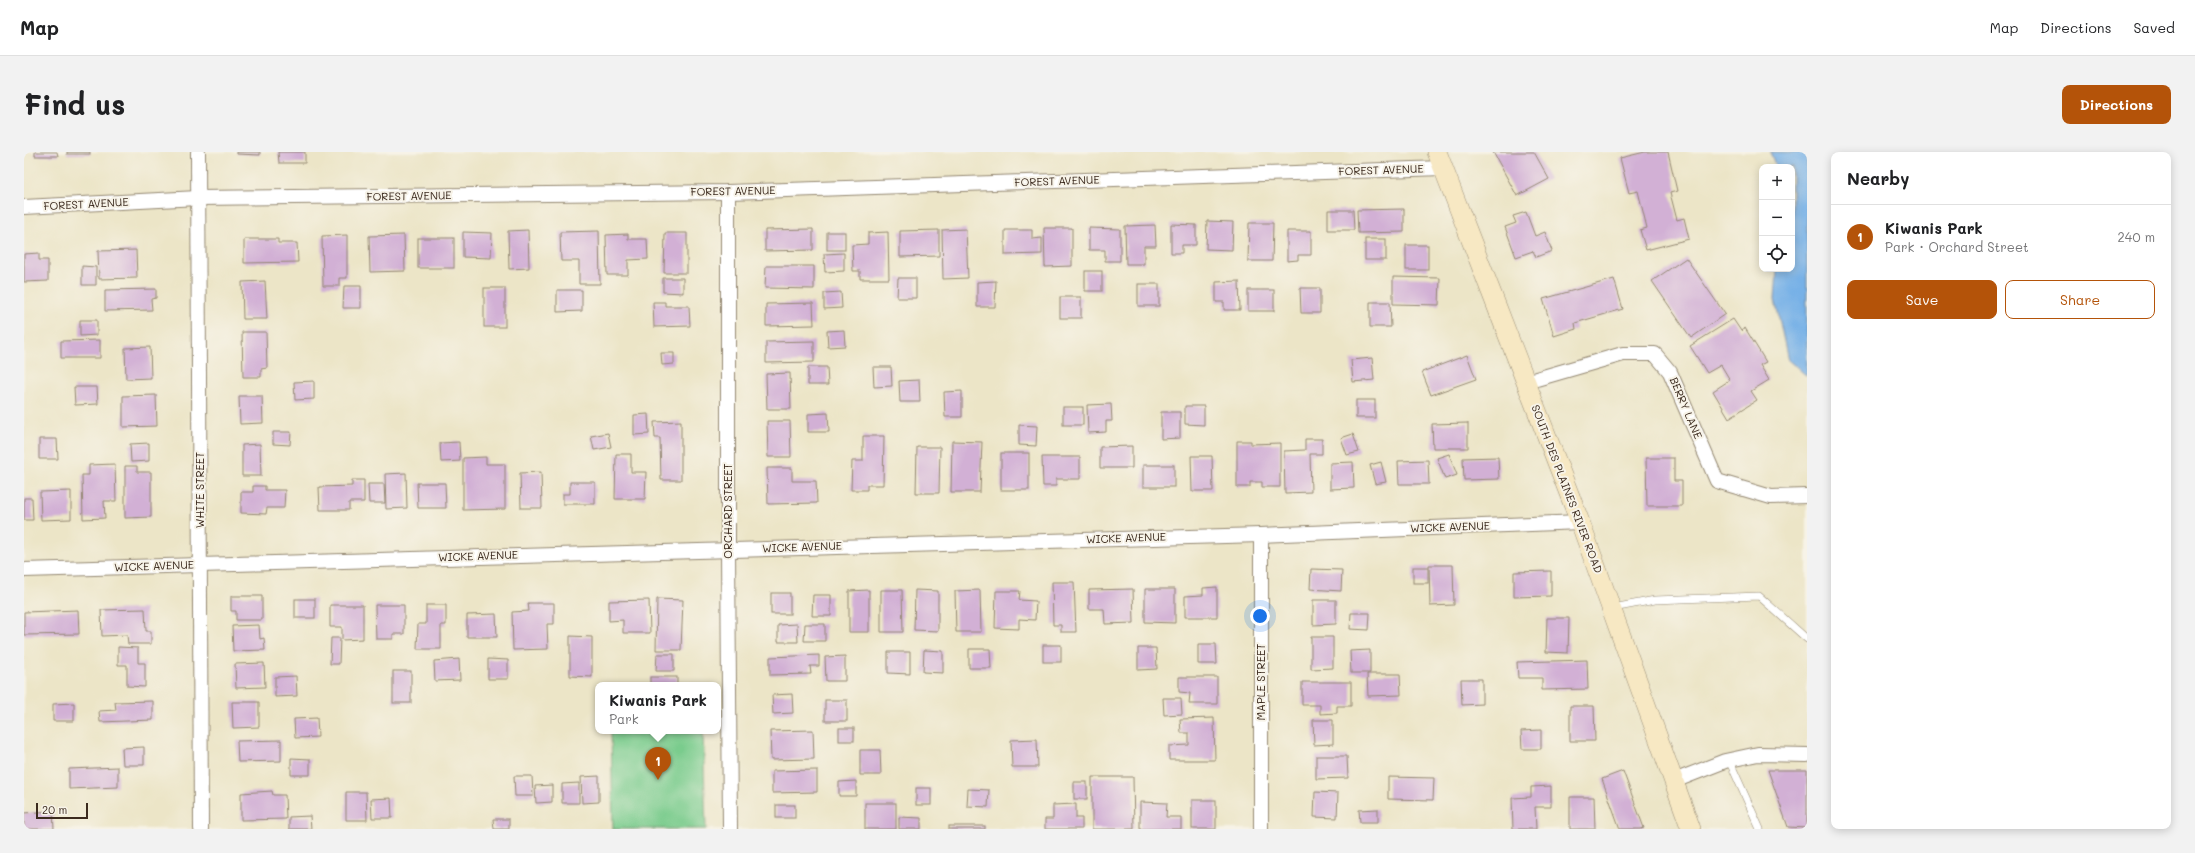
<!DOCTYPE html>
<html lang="en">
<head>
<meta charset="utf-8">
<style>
  :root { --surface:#fff; --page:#f2f2f2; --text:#202124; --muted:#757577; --line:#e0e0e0; --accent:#b45309 }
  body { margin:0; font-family:Mali,sans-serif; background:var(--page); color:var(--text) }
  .controls { position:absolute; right:12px; top:12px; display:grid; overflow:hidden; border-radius:8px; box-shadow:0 2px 10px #0003 }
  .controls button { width:36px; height:36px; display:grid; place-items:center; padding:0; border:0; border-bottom:1px solid var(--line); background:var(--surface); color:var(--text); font:20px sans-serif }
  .scale { position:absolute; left:12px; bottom:10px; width:52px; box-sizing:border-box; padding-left:4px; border:2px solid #3b2a1e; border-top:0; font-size:11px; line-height:14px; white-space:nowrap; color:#3b2a1e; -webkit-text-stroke:3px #f7f3e8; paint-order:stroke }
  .you { position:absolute; left:1236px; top:464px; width:14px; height:14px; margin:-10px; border:3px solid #fff; border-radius:50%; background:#1a73e8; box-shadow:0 0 0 6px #1a73e833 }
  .badge { display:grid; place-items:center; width:26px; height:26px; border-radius:50%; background:var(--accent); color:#fff; font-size:13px; font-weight:700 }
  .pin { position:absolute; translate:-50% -33px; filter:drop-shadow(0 1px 2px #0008) }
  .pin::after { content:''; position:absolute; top:21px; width:14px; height:12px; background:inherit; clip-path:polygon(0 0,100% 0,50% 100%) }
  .popup { position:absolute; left:571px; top:530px; width:126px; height:52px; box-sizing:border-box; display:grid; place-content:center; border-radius:8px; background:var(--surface); filter:drop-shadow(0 1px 3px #0005); font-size:13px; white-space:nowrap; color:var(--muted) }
  .popup b { font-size:15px; color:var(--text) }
  .popup::after { content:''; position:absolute; left:50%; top:100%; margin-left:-8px; border:8px solid transparent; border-top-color:var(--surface) }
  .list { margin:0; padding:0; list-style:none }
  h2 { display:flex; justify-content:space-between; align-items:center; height:52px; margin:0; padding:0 16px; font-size:17px }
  h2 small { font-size:13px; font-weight:400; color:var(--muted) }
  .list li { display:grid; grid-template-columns:26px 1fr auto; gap:12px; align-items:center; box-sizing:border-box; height:64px; padding:0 16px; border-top:1px solid var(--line) }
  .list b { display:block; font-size:15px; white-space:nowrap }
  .list p { margin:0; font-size:13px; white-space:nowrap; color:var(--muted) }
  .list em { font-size:13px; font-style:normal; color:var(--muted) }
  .actions { display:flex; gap:8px; padding:12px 16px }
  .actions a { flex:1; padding:9px 0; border:1px solid var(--accent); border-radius:8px; text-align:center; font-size:14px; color:var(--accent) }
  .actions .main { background:var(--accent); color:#fff }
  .icon { flex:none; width:22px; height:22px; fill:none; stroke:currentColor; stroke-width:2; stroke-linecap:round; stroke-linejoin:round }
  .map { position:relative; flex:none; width:1783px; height:677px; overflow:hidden; border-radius:8px }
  header { display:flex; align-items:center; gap:24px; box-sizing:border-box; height:56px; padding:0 20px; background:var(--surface); border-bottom:1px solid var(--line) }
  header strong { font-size:19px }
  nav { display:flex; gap:22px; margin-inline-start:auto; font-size:14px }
  .intro { display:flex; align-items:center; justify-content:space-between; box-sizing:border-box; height:96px; padding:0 24px }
  h1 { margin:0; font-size:28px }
  .button { padding:10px 18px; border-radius:8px; background:var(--accent); color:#fff; font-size:14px; font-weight:700 }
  main { display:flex; gap:24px; padding:0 24px }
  aside { flex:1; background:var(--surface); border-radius:8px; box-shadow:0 2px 10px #0003 }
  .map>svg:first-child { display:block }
  .green { fill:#7acc8d; stroke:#5a7b56 }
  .water { fill:#77b1e7; stroke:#596e82 }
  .building { fill:#d2b0d5 }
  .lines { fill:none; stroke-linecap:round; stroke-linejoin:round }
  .service-casing { stroke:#948872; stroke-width:8 }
  .minor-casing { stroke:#948872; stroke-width:16 }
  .secondary-casing { stroke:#948872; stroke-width:20 }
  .service { stroke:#fff; stroke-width:7 }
  .minor { stroke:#fff; stroke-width:14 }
  .secondary { stroke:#f7e8c3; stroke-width:19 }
  .labels { text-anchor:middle; stroke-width:4; stroke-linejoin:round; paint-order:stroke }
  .street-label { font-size:11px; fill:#3b2a1e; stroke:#f7f3e8 }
</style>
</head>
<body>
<header>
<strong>Map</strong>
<nav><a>Map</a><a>Directions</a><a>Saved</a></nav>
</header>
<div class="intro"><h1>Find us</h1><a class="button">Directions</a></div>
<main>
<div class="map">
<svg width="1783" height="677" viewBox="0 0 1783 677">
  <rect width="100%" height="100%" fill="#f7f3e8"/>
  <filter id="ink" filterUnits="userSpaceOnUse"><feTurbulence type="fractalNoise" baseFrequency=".025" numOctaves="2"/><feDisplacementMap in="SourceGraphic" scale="8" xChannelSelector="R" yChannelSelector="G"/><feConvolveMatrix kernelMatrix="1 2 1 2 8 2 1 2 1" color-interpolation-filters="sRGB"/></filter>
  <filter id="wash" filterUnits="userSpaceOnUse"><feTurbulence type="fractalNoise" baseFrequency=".012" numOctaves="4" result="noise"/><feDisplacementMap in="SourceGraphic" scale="16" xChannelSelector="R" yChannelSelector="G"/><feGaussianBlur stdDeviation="0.9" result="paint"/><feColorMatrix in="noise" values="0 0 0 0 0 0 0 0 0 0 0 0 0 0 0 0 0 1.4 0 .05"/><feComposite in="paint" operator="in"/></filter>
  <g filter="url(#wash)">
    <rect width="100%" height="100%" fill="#ece5c7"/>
    <polygon class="green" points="679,579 682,677 589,677 587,580"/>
    <polygon class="water" points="1746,0 1783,0 1783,224 1764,208 1751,147 1753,117 1768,117 1768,15 1752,15"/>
    <g id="blocks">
      <g class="building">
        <polygon points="11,0 33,0 34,4 11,4"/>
        <rect x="43" y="0" width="23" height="2"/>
        <polygon points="213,0 236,0 236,3 213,2"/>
        <polygon points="254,0 281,0 281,11 255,11"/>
        <polygon points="1469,0 1510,0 1525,27 1493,44"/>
        <polygon points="1621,0 1644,0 1653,39 1646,41 1653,68 1660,66 1665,87 1622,98 1616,78 1623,76 1614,39 1605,41 1596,6"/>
        <polygon points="1380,57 1380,80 1334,81 1333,58"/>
        <polygon points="1304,58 1329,58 1330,78 1304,78"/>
        <polygon points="1502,60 1511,84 1521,80 1528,99 1512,105 1509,99 1492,105 1481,75 1492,71 1489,64"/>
        <polygon points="1183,69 1209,70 1208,98 1182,97"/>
        <polygon points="1225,71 1249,71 1248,109 1224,109"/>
        <polygon points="1147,72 1172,73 1172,93 1158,93 1158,101 1147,101"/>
        <polygon points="1131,73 1132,94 1120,94 1120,112 1102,112 1101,74"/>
        <polygon points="1020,76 1048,76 1048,114 1021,115"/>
        <polygon points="1065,76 1096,77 1096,109 1081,109 1081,98 1065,98"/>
        <polygon points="789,77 789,98 741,99 741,78"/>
        <polygon points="942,77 944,126 919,127 918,78"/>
        <polygon points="504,78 505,116 485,117 484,79"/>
        <polygon points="915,78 915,104 876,105 876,79"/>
        <polygon points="981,78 1008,78 1008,87 1018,86 1018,102 981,103"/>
        <polygon points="575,79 576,132 555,132 555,109 537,109 536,80"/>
        <polygon points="1263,79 1287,79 1287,103 1274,103 1274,108 1263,109"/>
        <polygon points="439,80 468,81 467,106 439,105"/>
        <rect x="803" y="80" width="18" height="18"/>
        <polygon points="864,80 865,127 836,127 836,119 829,119 828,93 844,92 844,81"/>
        <polygon points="641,81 663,81 663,121 640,121"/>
        <polygon points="604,82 604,87 623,87 624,107 604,108 604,123 583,123 582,83"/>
        <polygon points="323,83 323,126 315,126 315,134 299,134 298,84"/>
        <polygon points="380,83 381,119 346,120 345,84"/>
        <rect x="394" y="86" width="36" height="30"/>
        <polygon points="220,87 254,87 254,91 273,91 274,110 220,111"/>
        <rect x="1341" y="87" width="21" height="21"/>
        <rect x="1382" y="93" width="22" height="25"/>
        <polygon points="112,98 113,126 75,127 74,99"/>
        <polygon points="15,101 15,108 24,108 24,129 0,130 0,102"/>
        <polygon points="820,101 820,119 801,120 800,102"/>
        <polygon points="1662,106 1701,162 1667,186 1628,129"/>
        <polygon points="58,114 72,115 72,133 58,133"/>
        <polygon points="742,114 790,114 790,137 741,136"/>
        <rect x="1061" y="119" width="17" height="20"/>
        <polygon points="1369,125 1416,126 1415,153 1369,152"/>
        <polygon points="639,126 659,126 659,141 639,140"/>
        <polygon points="874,126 892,126 892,146 873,146"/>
        <polygon points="1590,127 1599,157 1551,171 1552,177 1530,184 1519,147"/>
        <polygon points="241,129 243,167 219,167 218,130"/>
        <polygon points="972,129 971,155 953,155 953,130"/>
        <polygon points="1215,129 1216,158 1200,158 1200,150 1192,150 1192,130"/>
        <rect x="1114" y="132" width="21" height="22"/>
        <polygon points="320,134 337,134 337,156 319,156"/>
        <rect x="460" y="136" width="21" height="39"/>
        <polygon points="1276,136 1296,136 1296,161 1277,161"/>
        <polygon points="132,137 132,146 127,147 128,158 81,159 81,138"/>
        <polygon points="533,138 558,138 558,159 533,160"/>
        <rect x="1224" y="138" width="26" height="21"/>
        <polygon points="817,140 818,156 800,157 800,141"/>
        <rect x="1036" y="145" width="21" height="21"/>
        <polygon points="629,150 641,150 641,154 665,154 666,174 630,175"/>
        <polygon points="1346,150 1366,150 1367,175 1346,175"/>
        <polygon points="789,151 790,173 742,174 742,152"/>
        <polygon points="1709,167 1717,179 1721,176 1742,210 1736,213 1745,228 1727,239 1733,248 1705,266 1689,239 1706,228 1697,213 1683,221 1666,194"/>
        <polygon points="56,168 73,168 73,183 56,184"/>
        <polygon points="820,178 821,194 804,195 803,179"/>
        <polygon points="218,180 242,180 243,216 237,217 237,225 219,225"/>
        <polygon points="76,188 76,206 37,206 37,189"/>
        <polygon points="790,189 790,210 742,211 742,190"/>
        <polygon points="126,195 127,226 102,227 101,196"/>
        <polygon points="637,201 650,201 650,212 638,213"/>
        <polygon points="1443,203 1452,227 1407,243 1398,220"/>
        <polygon points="1348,206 1350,228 1329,230 1327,208"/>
        <polygon points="784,215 803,215 804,233 784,233"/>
        <polygon points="849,215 867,215 868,234 850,235"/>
        <polygon points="766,221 767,257 743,257 742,222"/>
        <polygon points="895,228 896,250 876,250 875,229"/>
        <polygon points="290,229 290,247 271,248 270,230"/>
        <polygon points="50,235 73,235 74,252 51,253"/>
        <polygon points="938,239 938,265 921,265 920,240"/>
        <polygon points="132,243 133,274 99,275 99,244"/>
        <polygon points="215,244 238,244 239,271 216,272"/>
        <rect x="1332" y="248" width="19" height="18"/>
        <polygon points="1087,252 1088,269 1082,269 1082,280 1064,281 1063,253"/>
        <polygon points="1161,254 1180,254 1180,273 1161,272"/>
        <rect x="1039" y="255" width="20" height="18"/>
        <polygon points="1137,260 1156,260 1156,286 1137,287"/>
        <polygon points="804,261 805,280 784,280 784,262"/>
        <polygon points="624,262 625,282 610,283 610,263"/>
        <polygon points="657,269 657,328 637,328 636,286 631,286 630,270"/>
        <polygon points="743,269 766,269 767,305 744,305"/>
        <polygon points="1444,271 1444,296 1409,296 1408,272"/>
        <polygon points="995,273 1013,274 1012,294 995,293"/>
        <polygon points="249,280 267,280 266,293 249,292"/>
        <polygon points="584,281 587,295 570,298 567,284"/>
        <polygon points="1329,282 1335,300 1323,303 1317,286"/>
        <polygon points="839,284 860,284 859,333 843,333 843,338 827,338 828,309 839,309"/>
        <polygon points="15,287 33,287 34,307 15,307"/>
        <polygon points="1281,287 1298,287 1298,302 1286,302 1287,340 1261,341 1260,299 1281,298"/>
        <polygon points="928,289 958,290 956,340 927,340"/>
        <polygon points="1213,289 1227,289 1227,292 1256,291 1256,335 1238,335 1238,330 1226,330 1226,335 1213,335"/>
        <polygon points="435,290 436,309 417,310 416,291"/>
        <polygon points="125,291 125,309 107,310 106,292"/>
        <polygon points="236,292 237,324 218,324 218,293"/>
        <polygon points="1108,294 1108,316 1076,316 1076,295"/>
        <polygon points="893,295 916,295 915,341 892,341"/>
        <rect x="977" y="301" width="28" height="37"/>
        <polygon points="592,302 607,302 607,320 622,320 621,347 591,347"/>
        <polygon points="1425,302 1433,323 1421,327 1413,306"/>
        <polygon points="1167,304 1188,304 1189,339 1168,339"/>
        <polygon points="462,305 462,312 481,312 481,357 439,358 439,306"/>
        <polygon points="1018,305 1056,305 1056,327 1032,327 1032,334 1019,334"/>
        <polygon points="1474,305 1475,327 1440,328 1439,306"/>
        <polygon points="1622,306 1650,306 1650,329 1658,329 1658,354 1623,354"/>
        <polygon points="1404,308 1405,332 1375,332 1374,309"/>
        <polygon points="1329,310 1330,336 1306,337 1306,311"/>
        <polygon points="1357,310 1362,330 1351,332 1346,313"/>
        <polygon points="91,312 92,349 80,349 81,366 59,367 58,323 65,323 65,313"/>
        <rect x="1119" y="313" width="31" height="22"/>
        <polygon points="101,314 113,314 113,320 127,320 127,365 101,366"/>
        <polygon points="743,316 768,316 768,329 792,329 793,351 744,352"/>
        <polygon points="517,320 518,356 497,356 496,321"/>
        <polygon points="382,321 383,356 362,357 361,322"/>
        <polygon points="328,328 340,328 340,350 325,350 325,358 296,358 295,335 328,334"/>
        <polygon points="546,330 571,330 571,352 539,352 539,342 546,342"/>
        <polygon points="393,331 421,331 422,356 394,356"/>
        <polygon points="344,332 360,332 361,351 345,351"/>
        <polygon points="229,334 241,334 241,338 261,338 260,356 243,356 242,362 217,361 217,340 229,340"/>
        <polygon points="47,339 47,367 17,368 16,340"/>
        <polygon points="0,346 8,346 9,368 0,368"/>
        <polygon points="1405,413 1429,413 1430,453 1406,454"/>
        <rect x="1389" y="415" width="15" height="16"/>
        <polygon points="1287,417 1318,418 1317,439 1286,437"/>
        <polygon points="1527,419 1527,444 1490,445 1490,420"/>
        <polygon points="1028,430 1050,430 1052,480 1037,480 1037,473 1029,473"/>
        <polygon points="1193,435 1193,465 1161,465 1161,444 1179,443 1179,436"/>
        <polygon points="1109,437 1110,471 1081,472 1080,457 1065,457 1065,438"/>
        <polygon points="1121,437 1151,437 1151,471 1121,470"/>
        <polygon points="845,438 845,480 825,480 825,439"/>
        <polygon points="857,438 878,438 879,480 857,480"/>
        <polygon points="891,438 914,439 914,479 890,478"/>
        <polygon points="956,438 957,480 932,480 931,439"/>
        <polygon points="972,439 996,439 995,448 1012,449 1011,468 995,467 995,477 971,476"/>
        <rect x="747" y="441" width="19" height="21"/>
        <polygon points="789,443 807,443 807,464 788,464"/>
        <polygon points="207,444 238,444 238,468 212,468 212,459 207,459"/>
        <rect x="271" y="447" width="20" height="19"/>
        <polygon points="633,447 659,448 657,498 632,498"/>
        <polygon points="625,448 626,481 599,481 599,468 585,469 585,449"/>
        <polygon points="1289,448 1312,448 1312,472 1289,473"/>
        <polygon points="504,451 530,451 530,472 523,472 524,497 489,498 488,460 505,459"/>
        <polygon points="306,453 339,453 339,487 318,488 318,475 306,475"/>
        <polygon points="351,453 380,453 380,482 369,482 369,487 352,487"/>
        <polygon points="402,453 422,453 422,473 417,473 417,497 393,497 394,472 402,472"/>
        <polygon points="121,457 122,479 127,479 127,492 104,492 103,483 78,484 77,458"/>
        <polygon points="54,458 55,482 0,483 0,460"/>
        <polygon points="1327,461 1346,461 1345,478 1326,477"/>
        <polygon points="472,462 473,485 443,485 443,463"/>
        <polygon points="1523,466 1545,466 1544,501 1522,500"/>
        <polygon points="773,472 774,490 754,490 754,473"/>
        <polygon points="781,472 801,472 801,489 780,489"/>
        <polygon points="235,473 236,487 240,486 241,498 209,499 208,474"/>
        <polygon points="546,484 568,485 568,525 546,524"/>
        <polygon points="1287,485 1309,485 1309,516 1287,517"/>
        <polygon points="307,486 316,486 315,512 306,512"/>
        <polygon points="1174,492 1192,492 1193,512 1174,512"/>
        <rect x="1019" y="493" width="18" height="17"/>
        <polygon points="94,495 114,496 114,511 121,511 121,535 103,534 103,513 94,513"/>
        <polygon points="1114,496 1132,496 1133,517 1114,518"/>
        <polygon points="945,497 966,497 967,516 945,516"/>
        <polygon points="900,498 919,499 919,521 899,520"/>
        <polygon points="1346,498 1346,521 1327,521 1326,499"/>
        <polygon points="864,500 886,500 886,522 864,521"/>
        <polygon points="633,502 650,502 650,519 632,519"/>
        <polygon points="795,503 795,514 786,514 787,522 746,523 746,505"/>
        <polygon points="821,504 821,529 802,529 801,505"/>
        <polygon points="435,507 436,528 411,529 410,509"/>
        <polygon points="464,507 484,508 484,527 464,527"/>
        <polygon points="1563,508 1564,537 1518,538 1518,526 1494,526 1493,510"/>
        <polygon points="240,511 241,535 212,536 211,512"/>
        <rect x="369" y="519" width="18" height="32"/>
        <polygon points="1343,522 1376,522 1377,543 1344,544"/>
        <polygon points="272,524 273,544 251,545 251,525"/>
        <rect x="626" y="525" width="27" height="8"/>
        <polygon points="1155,525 1193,525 1193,552 1165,552 1166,541 1155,540"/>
        <polygon points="1437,527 1458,527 1458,552 1438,553"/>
        <polygon points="1278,530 1327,530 1327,554 1313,554 1313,561 1296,562 1296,553 1278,553"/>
        <polygon points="768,542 769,561 749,562 748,543"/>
        <polygon points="1139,546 1157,546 1158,562 1140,563"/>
        <rect x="801" y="548" width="22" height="21"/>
        <polygon points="129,549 129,568 76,570 75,559 92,558 91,550"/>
        <polygon points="208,550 235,550 235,575 209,576"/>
        <polygon points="50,551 50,569 29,569 29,552"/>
        <polygon points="1546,554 1570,554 1571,589 1546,589"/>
        <polygon points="293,566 294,585 271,586 270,567"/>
        <polygon points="1190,566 1191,608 1145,608 1145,594 1165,593 1165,581 1157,581 1156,567"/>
        <polygon points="1289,568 1309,568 1309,592 1290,593"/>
        <rect x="815" y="576" width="15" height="13"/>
        <polygon points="789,578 790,607 747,608 746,579"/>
        <polygon points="1517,578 1517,597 1498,597 1497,579"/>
        <polygon points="1013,587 1014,615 988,615 987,588"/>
        <polygon points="257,588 257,609 214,610 213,589"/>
        <polygon points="120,595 120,613 99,613 98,596"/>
        <polygon points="836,598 856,598 857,623 836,623"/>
        <polygon points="1292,604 1323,604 1324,626 1292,627"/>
        <polygon points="267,606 286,607 286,623 267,623"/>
        <polygon points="94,615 94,635 45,637 45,617"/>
        <polygon points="793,618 793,640 748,641 748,619"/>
        <polygon points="1744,618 1783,618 1783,676 1764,675"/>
        <polygon points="1599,619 1620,676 1617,677 1596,677 1578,627"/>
        <polygon points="490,624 508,624 509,644 491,644"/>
        <polygon points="575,624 575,650 558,651 557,625"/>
        <polygon points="1068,625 1109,625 1110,677 1068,677"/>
        <polygon points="1364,625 1410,626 1409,648 1364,647"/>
        <polygon points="832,629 832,644 815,644 815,630"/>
        <rect x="1050" y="630" width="13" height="17"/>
        <polygon points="555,631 555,651 538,651 538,632"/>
        <polygon points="528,633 528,650 512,651 511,634"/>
        <polygon points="1527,634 1527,655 1511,655 1512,677 1489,677 1488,646 1507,645 1507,635"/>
        <rect x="892" y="636" width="15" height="17"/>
        <polygon points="944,637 965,638 964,655 943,654"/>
        <polygon points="248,639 249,643 261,643 262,667 217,668 217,641"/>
        <polygon points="322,640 342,640 343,668 322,668"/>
        <polygon points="1291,640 1314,641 1313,666 1290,665"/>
        <polygon points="1546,645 1570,645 1571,677 1546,677"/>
        <polygon points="367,646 368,666 348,666 347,647"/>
        <rect x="1168" y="648" width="24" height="29"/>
        <polygon points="1116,650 1143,651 1142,665 1157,665 1157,677 1116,677"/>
        <rect x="841" y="651" width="31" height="26"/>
        <polygon points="1052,652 1052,666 1058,666 1058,677 1021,677 1021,667 1029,667 1029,653"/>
        <rect x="752" y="653" width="19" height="13"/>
        <polygon points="1354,657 1354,670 1336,670 1335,658"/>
        <polygon points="29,659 30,677 0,677 0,661"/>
        <polygon points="286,664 287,677 265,677 265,665"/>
        <polygon points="875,665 897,666 897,677 875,677"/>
        <polygon points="469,667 485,667 485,677 470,677"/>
        <rect x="925" y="674" width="36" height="3"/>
      </g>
    </g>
  </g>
  <g filter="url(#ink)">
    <use href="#blocks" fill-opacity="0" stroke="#948872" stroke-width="1"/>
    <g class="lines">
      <g class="service-casing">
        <g id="service">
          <polyline points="1589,456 1631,448 1735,444 1783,487"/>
          <polyline points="1705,608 1736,677"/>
        </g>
      </g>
      <g class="minor-casing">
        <g id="minor">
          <polyline points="174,0 177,677"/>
          <polyline points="704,40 704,397 706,677"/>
          <polyline points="0,55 174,46 704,40 1419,16"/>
          <polyline points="1502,230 1599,202 1631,202 1646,220 1693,329 1747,345 1783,344"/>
          <polyline points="1237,383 1237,677"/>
          <polyline points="0,418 1237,383 1556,370"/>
          <polyline points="1650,629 1701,609 1734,602 1783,603"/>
        </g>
      </g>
      <g class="secondary-casing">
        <polyline id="secondary" points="1413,0 1556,370 1667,677"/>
      </g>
      <use href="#service" class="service"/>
      <use href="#minor" class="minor"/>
      <use href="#secondary" class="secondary"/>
    </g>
  </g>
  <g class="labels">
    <g class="street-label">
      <text transform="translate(1357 18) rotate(-2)" y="4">FOREST AVENUE</text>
      <text transform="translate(1033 29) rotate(-2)" y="4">FOREST AVENUE</text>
      <text transform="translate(709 39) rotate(-1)" y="4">FOREST AVENUE</text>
      <text transform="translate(385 44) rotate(-1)" y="4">FOREST AVENUE</text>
      <text transform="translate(62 52) rotate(-3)" y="4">FOREST AVENUE</text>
      <text transform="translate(1662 256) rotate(67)" y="4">BERRY LANE</text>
      <text transform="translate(1543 337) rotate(69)" y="4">SOUTH DES PLAINES RIVER ROAD</text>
      <text transform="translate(176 338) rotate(-90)" y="4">WHITE STREET</text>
      <text transform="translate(704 359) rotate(-90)" y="4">ORCHARD STREET</text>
      <text transform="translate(1426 375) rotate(-2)" y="4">WICKE AVENUE</text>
      <text transform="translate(1102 386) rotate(-2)" y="4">WICKE AVENUE</text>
      <text transform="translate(778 395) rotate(-2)" y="4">WICKE AVENUE</text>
      <text transform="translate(454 404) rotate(-2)" y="4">WICKE AVENUE</text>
      <text transform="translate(130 414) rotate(-2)" y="4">WICKE AVENUE</text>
      <text transform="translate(1237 530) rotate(-90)" y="4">MAPLE STREET</text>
    </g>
  </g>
</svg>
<div class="controls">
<button>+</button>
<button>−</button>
<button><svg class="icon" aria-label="locate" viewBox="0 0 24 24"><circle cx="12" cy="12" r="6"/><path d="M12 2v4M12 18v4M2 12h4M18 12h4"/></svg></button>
</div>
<div class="scale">20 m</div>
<div class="you"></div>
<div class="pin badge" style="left:634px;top:628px">1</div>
<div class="popup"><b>Kiwanis Park</b>Park</div>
</div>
<aside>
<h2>Nearby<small></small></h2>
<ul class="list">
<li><span class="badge">1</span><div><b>Kiwanis Park</b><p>Park · Orchard Street</p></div><em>240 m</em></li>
</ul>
<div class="actions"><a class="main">Save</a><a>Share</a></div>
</aside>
</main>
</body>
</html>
